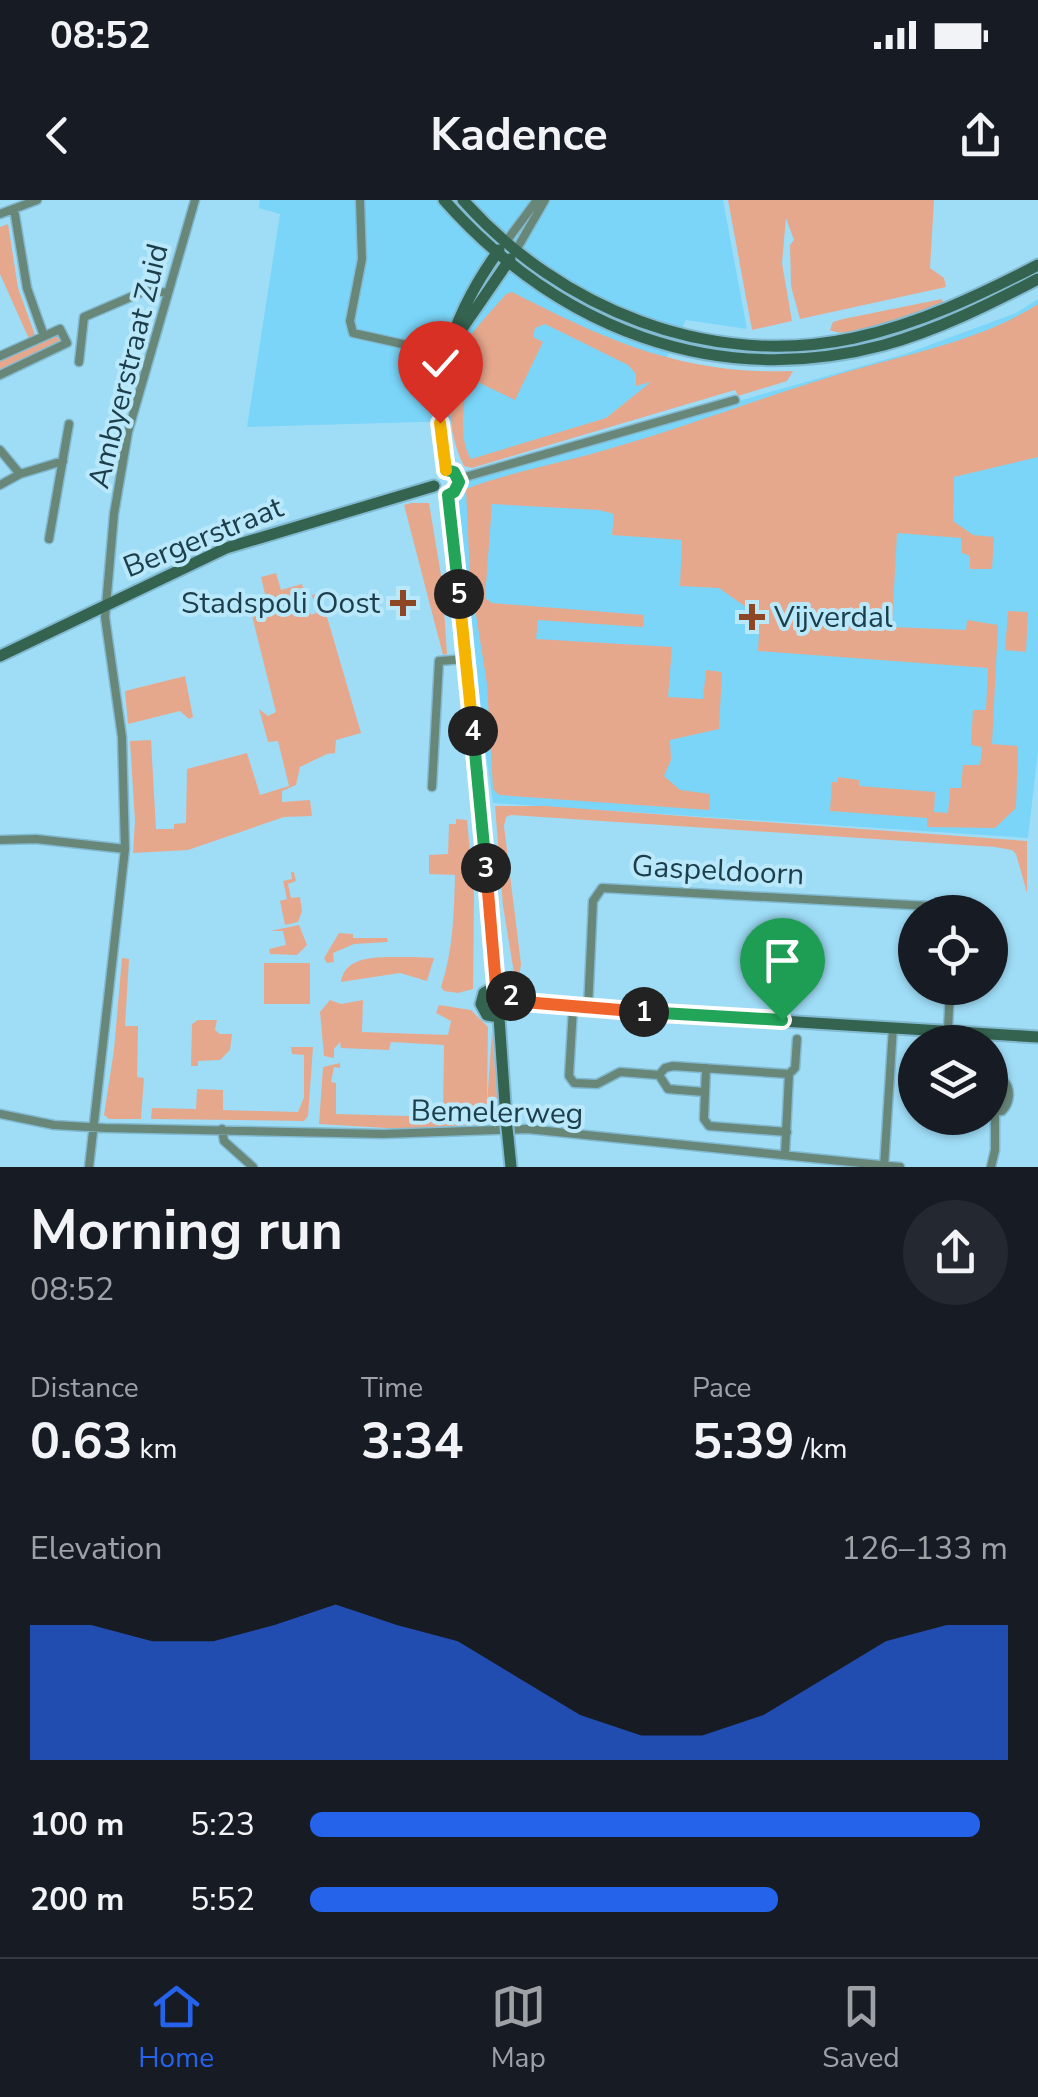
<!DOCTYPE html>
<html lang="en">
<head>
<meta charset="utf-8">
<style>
	body { margin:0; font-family:"Nunito Sans",sans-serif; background:#242831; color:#f1f3f6; height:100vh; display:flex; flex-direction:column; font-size:38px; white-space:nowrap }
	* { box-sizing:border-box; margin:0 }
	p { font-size:32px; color:#9ea1a6 }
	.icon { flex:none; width:55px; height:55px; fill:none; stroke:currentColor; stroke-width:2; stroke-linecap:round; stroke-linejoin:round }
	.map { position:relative; height:967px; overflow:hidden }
	.drawer { display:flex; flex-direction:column; background:#171b24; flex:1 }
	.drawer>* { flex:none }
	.controls { position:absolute; left:898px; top:695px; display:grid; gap:20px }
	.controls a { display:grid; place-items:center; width:110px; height:110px; border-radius:50%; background:#171b24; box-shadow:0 2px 8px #0004; font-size:50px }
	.pin { position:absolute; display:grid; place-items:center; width:85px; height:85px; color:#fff; margin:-102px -42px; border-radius:50% 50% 50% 0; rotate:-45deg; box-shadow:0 0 10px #0007 }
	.pin .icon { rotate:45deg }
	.km { position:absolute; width:50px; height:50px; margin:-25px; border-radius:50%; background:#222; color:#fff; font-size:28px; line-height:50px; text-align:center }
	.round { display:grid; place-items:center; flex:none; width:105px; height:105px; border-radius:52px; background:#242831 }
	.head { display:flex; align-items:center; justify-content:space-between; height:170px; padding:0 30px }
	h1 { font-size:55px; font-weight:700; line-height:75px }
	.figures { display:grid; grid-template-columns:repeat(3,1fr); gap:15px; height:170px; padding:10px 30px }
	.figures div { display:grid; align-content:center }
	.figures b { font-size:50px; font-weight:700 }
	.figures small { font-size:28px; font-weight:400 }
	.figures p { font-size:28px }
	.chart { height:280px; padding:20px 30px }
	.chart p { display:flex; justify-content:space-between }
	.chart svg { width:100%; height:180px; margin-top:10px; fill:#2563eb; opacity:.7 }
	ul { padding:0 30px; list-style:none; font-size:32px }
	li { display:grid; grid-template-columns:160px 120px 1fr; align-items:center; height:75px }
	li i { height:25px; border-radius:12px; background:#2563eb }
	.status { display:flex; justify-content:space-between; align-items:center; height:70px; padding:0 50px; background:#171b24; direction:ltr }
	.status svg { height:28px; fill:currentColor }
	header { display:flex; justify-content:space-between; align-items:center; height:130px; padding:0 30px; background:#171b24; font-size:45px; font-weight:700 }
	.tabs { display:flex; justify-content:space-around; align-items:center; height:140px; border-top:2px solid #363941; background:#171b24; font-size:28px; color:#9ea1a6 }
	.tabs a { display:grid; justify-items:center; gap:5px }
	.tabs .on { color:#2563eb }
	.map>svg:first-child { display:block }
	.built { fill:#7ad5f8 }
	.green { fill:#e6a88d; fill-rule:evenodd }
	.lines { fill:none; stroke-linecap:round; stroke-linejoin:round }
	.street-casing { stroke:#82bad1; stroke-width:11 }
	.secondary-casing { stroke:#82bad1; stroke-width:15 }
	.street { stroke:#698779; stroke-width:8 }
	.secondary { stroke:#34634f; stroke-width:11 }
	.secondary-bridge-casing { stroke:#82bad1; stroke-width:15; stroke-linecap:butt }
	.secondary-bridge { stroke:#34634f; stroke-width:11 }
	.split-1-casing { stroke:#fff; stroke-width:20 }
	.split-2-casing { stroke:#fff; stroke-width:20 }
	.split-3-casing { stroke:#fff; stroke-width:20 }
	.split-4-casing { stroke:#fff; stroke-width:20 }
	.split-5-casing { stroke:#fff; stroke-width:20 }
	.split-6-casing { stroke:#fff; stroke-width:20 }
	.split-7-casing { stroke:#fff; stroke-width:20 }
	.split-1 { stroke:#22a559; stroke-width:12 }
	.split-2 { stroke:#f0652b; stroke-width:12 }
	.split-3 { stroke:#f0652b; stroke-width:12 }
	.split-4 { stroke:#22a559; stroke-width:12 }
	.split-5 { stroke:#f5b400; stroke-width:12 }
	.split-6 { stroke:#22a559; stroke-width:12 }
	.split-7 { stroke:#f5b400; stroke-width:12 }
	.poi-dot { fill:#8e4724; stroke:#bae8fb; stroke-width:4 }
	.labels { text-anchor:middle; stroke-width:8; stroke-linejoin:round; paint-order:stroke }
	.street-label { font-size:30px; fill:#1c3e4b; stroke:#bae8fb }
	.poi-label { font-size:30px; fill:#1c3e4b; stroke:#bae8fb; text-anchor:end }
</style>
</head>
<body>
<div class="status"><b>08:52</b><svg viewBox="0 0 49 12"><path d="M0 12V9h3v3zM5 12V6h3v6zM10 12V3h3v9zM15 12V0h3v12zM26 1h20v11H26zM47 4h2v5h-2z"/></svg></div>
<header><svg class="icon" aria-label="back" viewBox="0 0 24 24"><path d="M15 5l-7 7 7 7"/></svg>Kadence<svg class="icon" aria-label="share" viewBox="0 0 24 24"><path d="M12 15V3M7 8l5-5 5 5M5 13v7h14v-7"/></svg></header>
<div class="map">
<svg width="1038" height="967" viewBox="0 0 1038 967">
	<rect width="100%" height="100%" fill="#9fddf7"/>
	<!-- built -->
	<path class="built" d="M260 0H723L747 129 686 120 655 180 606 218 478 260H463L455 221 247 227 280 14 259 8Z
		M1038 99V551L1028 638 493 603 447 283 905 154 1016 113Z"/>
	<!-- green -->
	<path class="green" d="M728 0H934L930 68 944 78 946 87 800 119 791 86 790 45 794 40 786 18 782 63 792 121 752 130Z
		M8 24 18 88 35 135 29 139 0 74V27Z
		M512 92C608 141 682 175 793 171L787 181 738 196 735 190 472 268 464 266C447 233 445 188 462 151 471 130 491 112 506 94ZM545 124 628 165 636 174V186L651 182 606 218 471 259C457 237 465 202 467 177L515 200 543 142 533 137 535 128Z
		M942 99 943 103C919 114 853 141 830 130L833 122 843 119Z
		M1038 104V257L954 277 953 321 973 335 994 337 992 369H970V356L962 353 961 338 897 333 892 427 966 430 967 420 998 425 992 544 1018 546 1016 608 995 628 927 627V618L830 611 832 582H837L838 577 859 580V586L935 592 934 612 948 613 950 588H961L963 565H980L982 547 971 545 973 510H986L988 468 758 451 760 417 719 388 680 386 682 340 612 335 614 314 599 310 492 304 485 398 492 403 644 415 643 427 538 420 536 439 672 447 668 497 703 499 706 470 722 472 719 529 670 540 671 560 664 576 680 590 710 594 709 610 499 595 493 589 487 484 470 377 466 289C513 271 563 263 612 248 686 227 757 199 830 177 896 156 979 143 1038 104Z
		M55 134 61 142 0 172V159Z
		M411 303H429L442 381 447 454 443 455 404 305Z
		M276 373 281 390 302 384 311 415 316 413 312 395 320 393 361 533 336 540 335 553 327 554 300 567 296 585 282 591V602L310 600 312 616 284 617 188 650 133 653 135 621 130 541 151 540 156 629H174V624L186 623 187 569 247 553 260 595 289 586 278 541 268 542 259 509 268 516 276 512 251 412 268 407 261 377Z
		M1008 411 1028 412 1026 452 1005 450Z
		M185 476 193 517 189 519 180 511 128 524 125 491Z
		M495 606H545L1027 641V693L1016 654 1012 650 995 647 511 615 506 617 504 626 521 764 517 791 503 706Z
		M456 619 467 620 474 696 473 789 458 793 444 791 441 787C453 751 454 714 455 675L429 674V655L448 654 449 624H456Z
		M291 672H294L296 681 288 684 291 698 300 697 302 711 298 722 285 725 280 701 287 699 283 681 292 679Z
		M299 725 307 745 297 755 270 754 269 749 286 745 283 731H270Z
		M339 733 353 734V738H387L388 742 354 744 333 753 334 762 327 763 324 758Z
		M414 757 434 758 427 781 400 773 341 782C345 751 390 758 414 757Z
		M122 758 129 759 125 826H138L137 877 144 878 141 919H109L104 915 114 850Z
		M264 763H310V804H264Z
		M330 800 341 804 363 800 362 832 448 835 451 821 436 813 439 805 471 810 488 827 487 904 492 831 499 923 402 929 319 924 323 867 340 863V868L334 867 331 882 336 883V914L443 917 444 845 391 842 389 850 341 848 340 842 334 849V858L324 856 320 812Z
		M198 820H217L215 830 220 834H232L230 850 220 860 198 861V866H191L192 824Z
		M291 847H313L308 916 304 921 151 919 152 908 196 909 197 889 223 890V910L298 912 304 897V855L292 854Z"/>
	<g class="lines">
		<defs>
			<path id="street" d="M360 0 362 59 350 121 353 133 448 154
				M14 9 27 88 44 136
				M0 14 37 0
				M505 43 537 0
				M515 52 545 0
				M0 156 60 129 67 143 0 175
				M79 162 84 117 147 90 168 93
				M0 250 20 274
				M458 279 735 200
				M0 285 20 274 63 261
				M49 339 69 224
				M432 587 439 461 466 459
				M0 640 36 639 125 649
				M573 808 569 876 574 883 597 884 620 872 659 875 665 868 673 866 789 874 785 954
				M588 809 593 701 602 688 947 707 953 712
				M948 830 950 788
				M706 868 704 919 709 926 787 932
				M789 874 795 868 797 839
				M659 875 668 889 704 892
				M990 880H1003C1012 889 1010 903 1002 911H990
				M0 914 54 925 105 928 383 934 527 929 900 967
				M222 929 224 941 253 967
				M89 967 125 649 122 537 105 417 114 314 128 232 195 0
				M884 967 893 827
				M991 967 995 950V912"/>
			<path id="secondary" d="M444 0C558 128 714 190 884 145 938 130 988 105 1038 79
				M463 0C560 109 709 169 854 138 919 124 980 95 1038 65
				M455 139 510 59
				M445 270C433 180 446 124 499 50
				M445 270 453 272 459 282 455 291 447 295
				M447 295 476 553 496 786
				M0 456 226 348 434 286
				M496 786 484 793 481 804 487 815 499 817
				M512 801 573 808 1038 837
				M499 817 506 919
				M508 937 511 967"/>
		</defs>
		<!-- street casing -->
		<use href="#street" class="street-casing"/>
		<!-- secondary casing -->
		<use href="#secondary" class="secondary-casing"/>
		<!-- street -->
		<use href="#street" class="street"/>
		<!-- secondary -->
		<use href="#secondary" class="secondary"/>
		<defs>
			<path id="secondary-bridge" d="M506 919 508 937"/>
		</defs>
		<!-- secondary-bridge casing -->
		<use href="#secondary-bridge" class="secondary-bridge-casing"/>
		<!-- secondary-bridge -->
		<use href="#secondary-bridge" class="secondary-bridge"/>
	</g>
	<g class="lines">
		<defs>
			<path id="split-1" d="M644 812 782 820"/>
			<path id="split-2" d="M511 796 512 801 644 812"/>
			<path id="split-3" d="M486 668 496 786 505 789 511 796"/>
			<path id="split-4" d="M473 531 486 668"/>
			<path id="split-5" d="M459 394 473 531"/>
			<path id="split-6" d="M446 270 454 272 459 282 454 292 448 295 459 394"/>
			<path id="split-7" d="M440 223 446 270"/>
		</defs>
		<!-- split-1 casing -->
		<use href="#split-1" class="split-1-casing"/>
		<!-- split-2 casing -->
		<use href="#split-2" class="split-2-casing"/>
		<!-- split-3 casing -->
		<use href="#split-3" class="split-3-casing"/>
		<!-- split-4 casing -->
		<use href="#split-4" class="split-4-casing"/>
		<!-- split-5 casing -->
		<use href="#split-5" class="split-5-casing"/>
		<!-- split-6 casing -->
		<use href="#split-6" class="split-6-casing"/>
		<!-- split-7 casing -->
		<use href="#split-7" class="split-7-casing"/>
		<!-- split-1 -->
		<use href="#split-1" class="split-1"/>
		<!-- split-2 -->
		<use href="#split-2" class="split-2"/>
		<!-- split-3 -->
		<use href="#split-3" class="split-3"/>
		<!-- split-4 -->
		<use href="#split-4" class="split-4"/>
		<!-- split-5 -->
		<use href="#split-5" class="split-5"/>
		<!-- split-6 -->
		<use href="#split-6" class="split-6"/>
		<!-- split-7 -->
		<use href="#split-7" class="split-7"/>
	</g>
	<!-- markers -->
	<g class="poi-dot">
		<path d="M398 388h10v10h10v10h-10v10h-10v-10h-10v-10h10z"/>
		<path d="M747 402h10v10h10v10h-10v10h-10v-10h-10v-10h10z"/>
	</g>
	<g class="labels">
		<!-- street labels -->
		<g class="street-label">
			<text transform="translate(128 166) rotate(-76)" y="10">Ambyerstraat Zuid</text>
			<text transform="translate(203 337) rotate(-22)" y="10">Bergerstraat</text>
			<text transform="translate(718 670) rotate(3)" y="10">Gaspeldoorn</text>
			<text transform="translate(497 912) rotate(1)" y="10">Bemelerweg</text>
		</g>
		<!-- poi labels -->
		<g class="poi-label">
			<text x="380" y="413">Stadspoli Oost</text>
			<text x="774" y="427" text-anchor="start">Vijverdal</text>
		</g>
	</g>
</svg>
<div class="controls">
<a><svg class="icon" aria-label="locate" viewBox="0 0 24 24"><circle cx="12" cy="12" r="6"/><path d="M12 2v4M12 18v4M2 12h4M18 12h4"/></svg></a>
<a><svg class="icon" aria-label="layers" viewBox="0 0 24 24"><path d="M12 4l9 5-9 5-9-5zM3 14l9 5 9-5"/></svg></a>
</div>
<div class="pin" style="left:782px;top:820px;background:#1e9e55"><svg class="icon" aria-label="arrive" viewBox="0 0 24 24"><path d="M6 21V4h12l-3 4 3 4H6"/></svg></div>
<div class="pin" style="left:440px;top:223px;background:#d93025"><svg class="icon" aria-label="check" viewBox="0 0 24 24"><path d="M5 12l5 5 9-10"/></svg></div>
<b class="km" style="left:644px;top:812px">1</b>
<b class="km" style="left:511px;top:796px">2</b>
<b class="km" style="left:486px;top:668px">3</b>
<b class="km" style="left:473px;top:531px">4</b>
<b class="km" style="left:459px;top:394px">5</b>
</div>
<section class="drawer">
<div class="head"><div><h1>Morning run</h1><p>08:52</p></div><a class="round"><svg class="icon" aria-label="share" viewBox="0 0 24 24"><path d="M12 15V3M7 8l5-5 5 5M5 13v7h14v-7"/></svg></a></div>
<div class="figures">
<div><p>Distance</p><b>0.63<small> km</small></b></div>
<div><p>Time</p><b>3:34</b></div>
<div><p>Pace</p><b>5:39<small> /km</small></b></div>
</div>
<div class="chart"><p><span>Elevation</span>126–133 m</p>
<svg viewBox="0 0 160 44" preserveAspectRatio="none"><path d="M0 44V11L10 11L20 15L30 15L40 11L50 6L60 11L70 15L80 24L90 33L100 38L110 38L120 33L130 24L140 15L150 11L160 11V44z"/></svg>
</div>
<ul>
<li><b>100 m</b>5:23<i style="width:96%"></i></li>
<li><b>200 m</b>5:52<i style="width:67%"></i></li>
</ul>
</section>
<nav class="tabs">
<a class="on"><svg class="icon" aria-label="home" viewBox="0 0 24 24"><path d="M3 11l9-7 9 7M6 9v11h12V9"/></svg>Home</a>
<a><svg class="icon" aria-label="map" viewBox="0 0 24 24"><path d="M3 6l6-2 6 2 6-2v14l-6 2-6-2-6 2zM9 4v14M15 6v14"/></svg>Map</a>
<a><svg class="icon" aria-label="saved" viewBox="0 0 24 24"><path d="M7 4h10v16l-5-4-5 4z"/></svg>Saved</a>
</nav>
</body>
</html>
